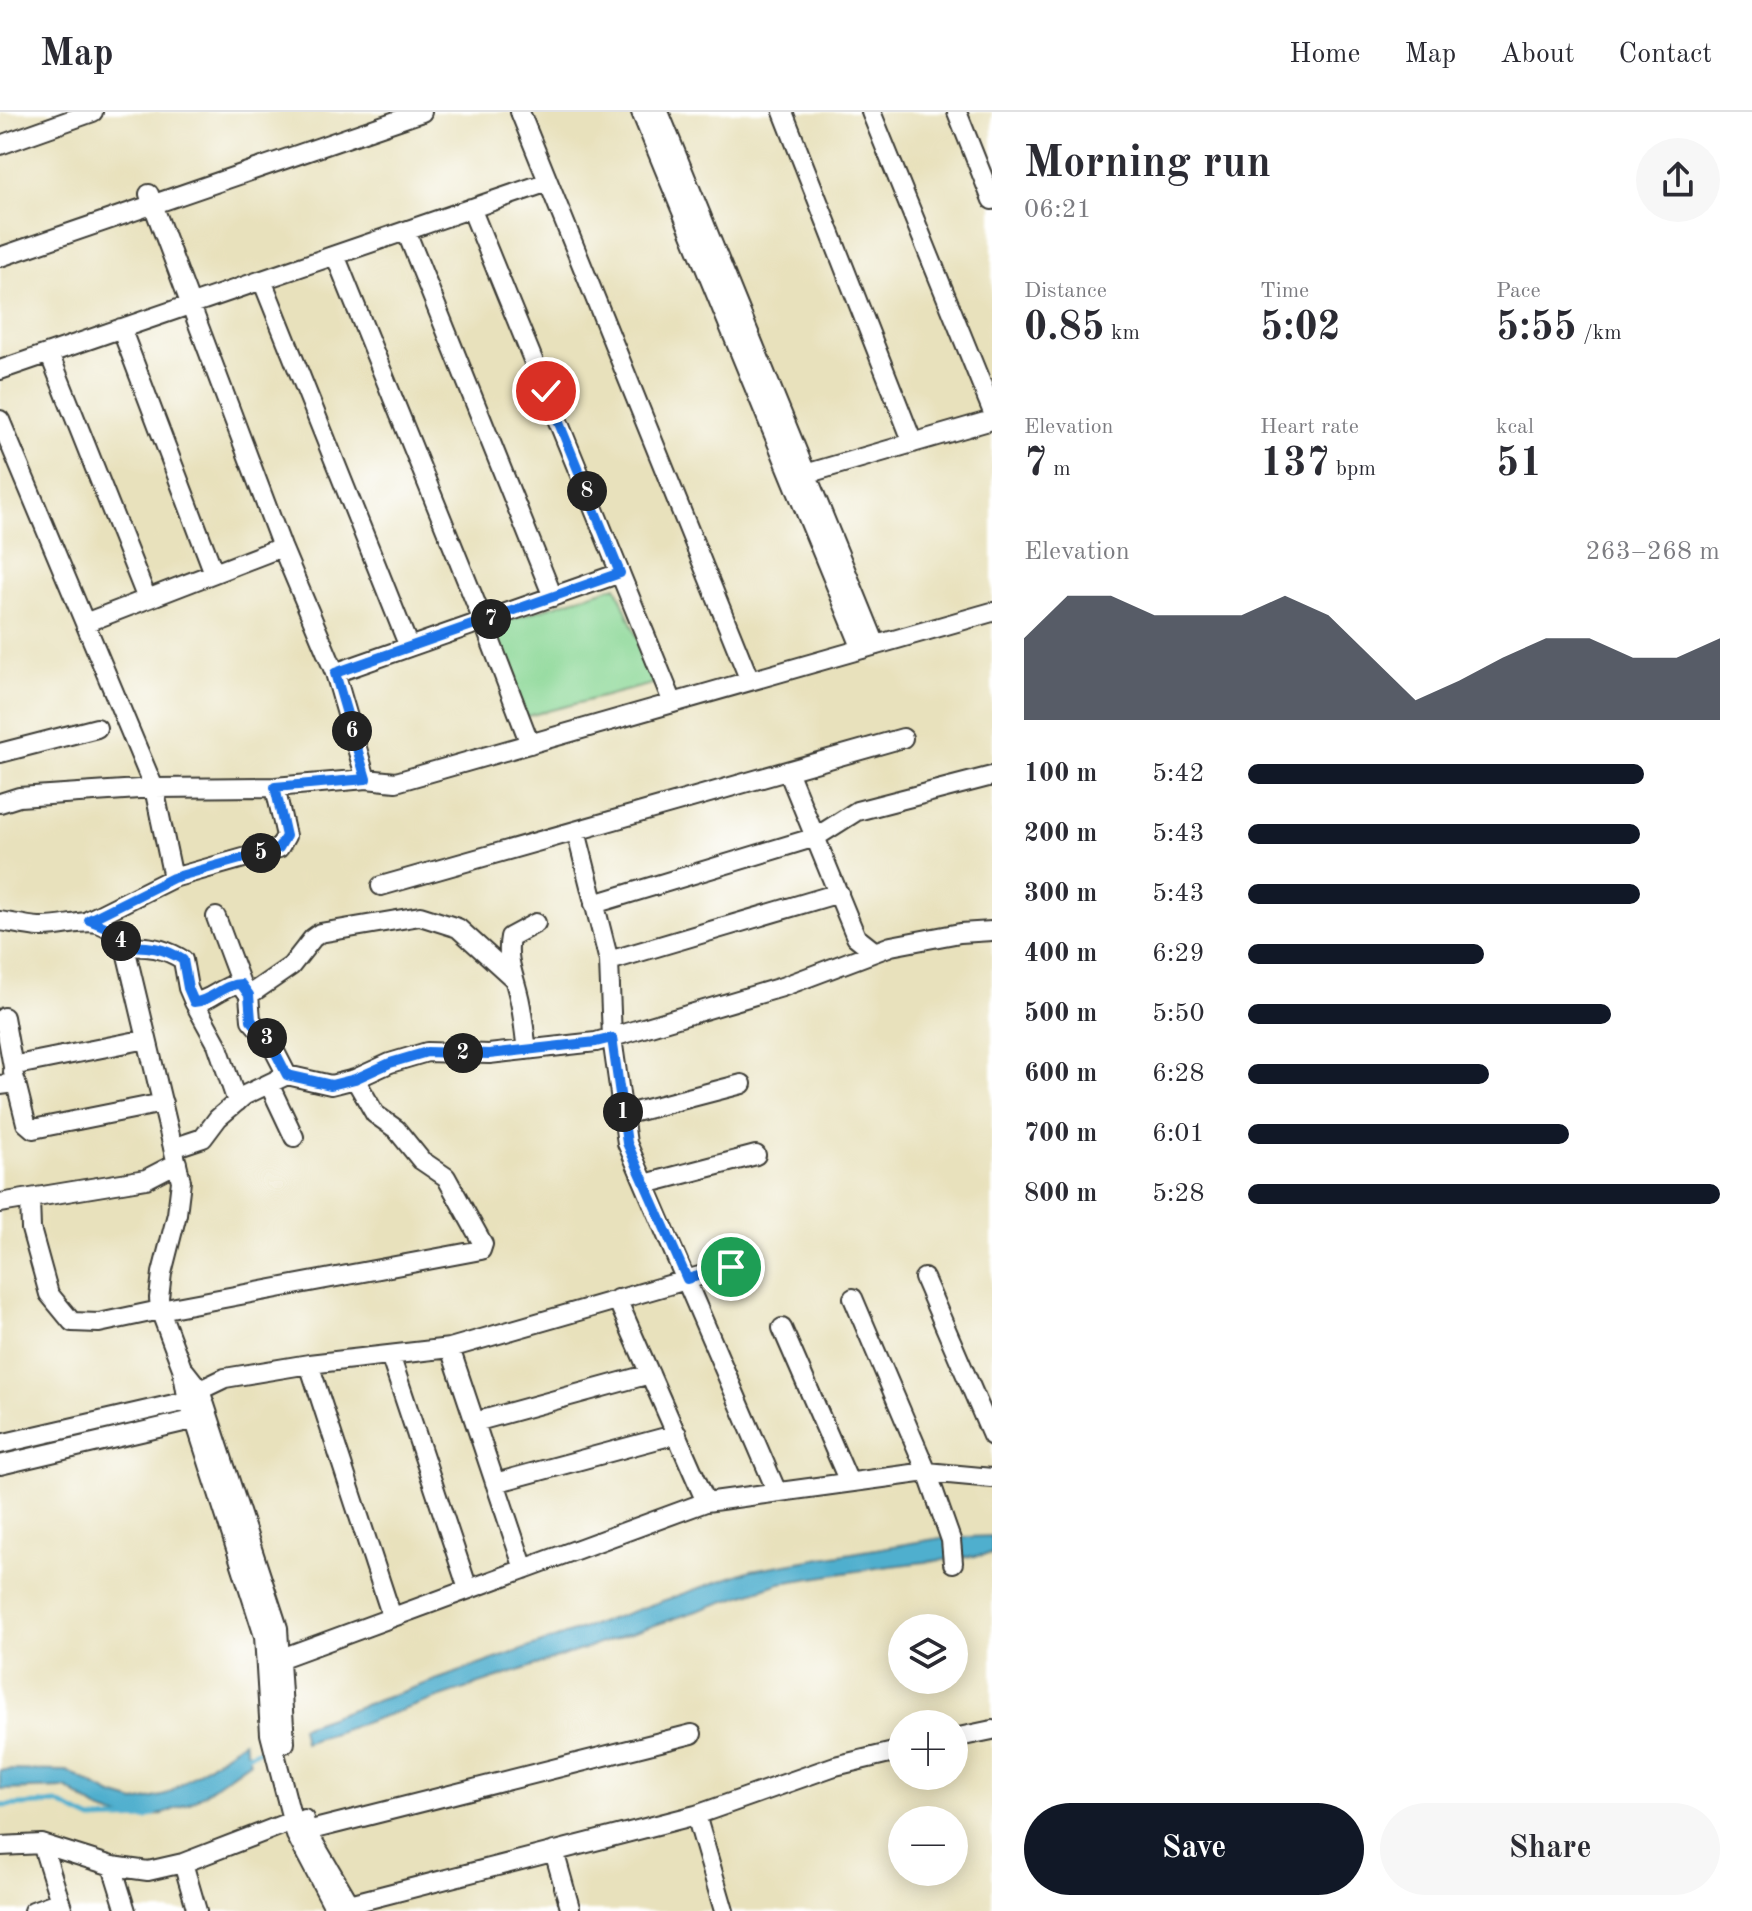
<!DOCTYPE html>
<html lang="en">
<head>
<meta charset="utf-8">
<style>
	body { margin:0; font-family:"Old Standard TT",serif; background:#f7f7f7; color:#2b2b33; height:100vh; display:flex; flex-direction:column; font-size:30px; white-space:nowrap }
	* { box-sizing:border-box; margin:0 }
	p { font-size:26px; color:#7c7c81 }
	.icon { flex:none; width:44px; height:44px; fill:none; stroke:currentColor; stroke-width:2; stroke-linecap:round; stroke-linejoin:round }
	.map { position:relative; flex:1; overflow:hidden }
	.sheet { display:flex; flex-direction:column; background:#fff; width:760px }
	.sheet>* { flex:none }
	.fabs { position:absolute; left:888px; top:1502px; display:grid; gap:16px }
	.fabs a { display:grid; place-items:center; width:80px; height:80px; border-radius:50%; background:#fff; box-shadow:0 4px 20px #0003; font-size:40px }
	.pin { position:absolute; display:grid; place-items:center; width:68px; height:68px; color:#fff; margin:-34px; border:4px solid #fff; border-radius:50%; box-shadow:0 2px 8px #0007 }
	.km { position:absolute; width:40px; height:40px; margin:-20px; border-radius:50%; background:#222; color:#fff; font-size:22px; line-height:40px; text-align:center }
	.round { display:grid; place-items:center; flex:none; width:84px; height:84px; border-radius:42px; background:#f7f7f7 }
	.head { display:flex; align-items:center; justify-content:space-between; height:136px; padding:0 32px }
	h1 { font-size:44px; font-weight:800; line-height:60px }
	.stats { display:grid; grid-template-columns:repeat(3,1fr); gap:12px; height:136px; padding:8px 32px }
	.stats div { display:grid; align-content:center }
	.stats b { font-size:40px; font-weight:800 }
	.stats small { font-size:22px; font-weight:400 }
	.stats p { font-size:22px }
	.chart { height:224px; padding:16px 32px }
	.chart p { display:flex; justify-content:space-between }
	.chart svg { width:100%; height:144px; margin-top:8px; fill:#111827; opacity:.7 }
	.cta { display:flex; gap:16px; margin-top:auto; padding:16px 32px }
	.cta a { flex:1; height:92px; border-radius:48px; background:#111827; color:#fff; font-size:32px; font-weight:800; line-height:92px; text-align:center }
	.cta a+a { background:#f7f7f7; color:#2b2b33 }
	ul { padding:0 32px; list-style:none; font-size:26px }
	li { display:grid; grid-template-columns:128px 96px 1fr; align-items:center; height:60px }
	li i { height:20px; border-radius:10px; background:#111827 }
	header { display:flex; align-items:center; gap:48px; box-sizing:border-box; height:112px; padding:0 40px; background:#fff; border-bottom:2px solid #e1e1e2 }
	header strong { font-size:38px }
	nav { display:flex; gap:44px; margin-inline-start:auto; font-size:28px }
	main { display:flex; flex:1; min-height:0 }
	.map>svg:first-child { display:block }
	.green { fill:#8ad795; stroke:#537a58; stroke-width:2 }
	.water { fill:#4fafce; stroke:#366675; stroke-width:2 }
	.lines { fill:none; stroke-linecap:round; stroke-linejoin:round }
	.stream { stroke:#4fafce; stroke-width:5 }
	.minor-casing { stroke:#3b3a34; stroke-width:22 }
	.minor { stroke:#fff; stroke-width:18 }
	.route-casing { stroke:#fff; stroke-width:16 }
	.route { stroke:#1a73e8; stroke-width:10 }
</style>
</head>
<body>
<header>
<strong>Map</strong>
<nav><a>Home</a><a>Map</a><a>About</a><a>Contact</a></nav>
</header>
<main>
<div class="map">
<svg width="992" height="1799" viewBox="0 0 992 1799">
	<rect width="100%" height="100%" fill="#fff"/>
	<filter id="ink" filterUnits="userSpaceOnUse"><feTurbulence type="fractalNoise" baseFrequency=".0125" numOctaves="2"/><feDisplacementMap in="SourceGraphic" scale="16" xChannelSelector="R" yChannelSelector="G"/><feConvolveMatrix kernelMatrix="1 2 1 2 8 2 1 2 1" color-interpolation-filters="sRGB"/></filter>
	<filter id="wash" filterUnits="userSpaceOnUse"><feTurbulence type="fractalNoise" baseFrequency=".006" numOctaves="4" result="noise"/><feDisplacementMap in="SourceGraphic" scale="32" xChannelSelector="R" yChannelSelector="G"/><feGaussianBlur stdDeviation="1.8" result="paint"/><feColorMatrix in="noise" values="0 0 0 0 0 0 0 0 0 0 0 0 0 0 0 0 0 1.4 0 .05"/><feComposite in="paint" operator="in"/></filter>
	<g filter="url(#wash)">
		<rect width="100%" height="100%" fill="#e8e1bc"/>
		<!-- green -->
		<path class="green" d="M616 474 656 571 524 605 490 514Z"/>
		<!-- water -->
		<path class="water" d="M992 1424V1442L883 1455 780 1471 304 1631 301 1615 751 1458 941 1426Z
			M243 1629 250 1649 192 1690 163 1702 130 1708 99 1698 66 1676 0 1678V1658L67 1659 112 1683 136 1690 166 1683Z"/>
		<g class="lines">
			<!-- stream -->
			<path class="stream" d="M241 1645 269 1635
				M0 1694 57 1691 92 1708 147 1706 156 1701"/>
		</g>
	</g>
	<g filter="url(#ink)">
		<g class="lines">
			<defs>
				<path id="minor" d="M520 0 750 569
					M641 0 862 537
					M659 0 876 533
					M783 0 913 331
					M871 0 992 298
					M957 0 992 88
					M0 33 93 0
					M149 82 282 435 335 561 366 667
					M471 96 673 591
					M406 119 553 485
					M335 143 483 509 530 632
					M0 145 422 0
					M262 168 409 535
					M121 216 214 461
					M49 241 147 487
					M0 258 548 70
					M0 308 154 676 173 766
					M795 365 992 308
					M85 511 282 435
					M335 561 620 461
					M0 641 97 616
					M788 659 856 825 875 840
					M0 691 19 685 154 676 275 675 366 667 396 670 992 500
					M576 719 609 849 612 926 627 1031 777 1380
					M381 774 903 626
					M594 792 816 725 857 699 992 664
					M216 805 241 872
					M89 808 173 766 279 736 286 724 275 675
					M0 809C13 811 26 814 39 815 77 817 99 793 125 835L181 1069 177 1102 162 1161 159 1186 160 1198 182 1256 187 1284 264 1524 270 1622 296 1723 336 1799
					M125 835C147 833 165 836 183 848L188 876 194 890C212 889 223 872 241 872L249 883 251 908 270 930 287 963
					M609 849 839 781
					M249 883 291 854 313 826 320 821 420 804 458 816 513 866
					M194 890 217 932 237 990
					M4 905 13 955
					M527 938C524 919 523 899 518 881 513 861 506 846 510 825L536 811
					M16 971 26 1011 33 1017 163 991
					M269 972 294 1025
					M0 973 16 971 13 960 17 953 147 927
					M623 1003 742 972
					M173 1036 203 1026 218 1006 245 983 287 963 331 973 355 967 390 951 427 940 489 942 596 930 782 875 891 834 960 821 992 819
					M645 1072 756 1043
					M30 1087 31 1117 49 1182 72 1210 99 1211 160 1198 481 1138 483 1132 446 1065 421 1048 396 1017 375 1002 355 967
					M0 1091 146 1067 177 1051
					M924 1166 992 1324
					M853 1186 927 1360 951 1428 953 1451
					M617 1187 706 1390
					M782 1216 849 1370
					M450 1236 524 1457
					M390 1243 468 1477
					M309 1252 392 1505
					M185 1259 200 1278 278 1516 285 1631
					M200 1278 225 1266 309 1252 450 1236 731 1155
					M475 1310 650 1262
					M0 1332 200 1286
					M0 1353 205 1305
					M495 1371 677 1322
					M279 1547 706 1390 927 1360 992 1366
					M954 1626 992 1618
					M696 1703 724 1799
					M304 1707 307 1719 354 1799
					M307 1719 692 1622
					M42 1732 63 1799
					M0 1734 42 1732 112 1754 148 1759 183 1751 292 1709
					M554 1739 570 1796
					M183 1751 197 1799
					M112 1754 126 1799
					M334 1796 696 1703 835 1654 902 1638
					M33 1799 60 1789"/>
			</defs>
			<!-- minor casing -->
			<use href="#minor" class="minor-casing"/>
			<!-- minor -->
			<use href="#minor" class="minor"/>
		</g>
	</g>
	<g class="lines" filter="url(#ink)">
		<defs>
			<path id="route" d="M546 279 620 461 335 561 366 667 275 675 286 724 279 736 173 766 89 808 115 819 125 835C147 833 165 836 183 848L188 876 194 890C212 889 223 872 241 872L249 883 251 908 270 930 287 963 331 973 355 967 390 951 427 940 489 942 596 930 612 926 627 1031 687 1167 731 1155"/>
		</defs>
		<!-- route casing -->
		<use href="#route" class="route-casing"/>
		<!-- route -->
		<use href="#route" class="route"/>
	</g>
</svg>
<div class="fabs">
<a><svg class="icon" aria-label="layers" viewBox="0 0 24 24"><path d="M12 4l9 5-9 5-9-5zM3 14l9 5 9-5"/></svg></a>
<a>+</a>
<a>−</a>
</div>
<div class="pin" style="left:731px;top:1155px;background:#1e9e55"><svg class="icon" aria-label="arrive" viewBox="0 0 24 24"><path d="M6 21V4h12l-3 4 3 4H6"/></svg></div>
<div class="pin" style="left:546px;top:279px;background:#d93025"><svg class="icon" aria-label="check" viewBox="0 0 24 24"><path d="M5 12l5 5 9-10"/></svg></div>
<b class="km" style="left:623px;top:1000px">1</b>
<b class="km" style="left:463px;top:941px">2</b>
<b class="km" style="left:267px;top:926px">3</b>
<b class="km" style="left:121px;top:829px">4</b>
<b class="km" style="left:261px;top:741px">5</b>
<b class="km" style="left:352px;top:619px">6</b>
<b class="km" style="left:491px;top:507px">7</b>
<b class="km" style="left:587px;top:379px">8</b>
</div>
<section class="sheet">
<div class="head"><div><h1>Morning run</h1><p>06:21</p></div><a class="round"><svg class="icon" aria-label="share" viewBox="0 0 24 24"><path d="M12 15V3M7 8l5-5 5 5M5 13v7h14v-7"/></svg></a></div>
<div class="stats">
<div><p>Distance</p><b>0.85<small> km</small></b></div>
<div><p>Time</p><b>5:02</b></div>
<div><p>Pace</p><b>5:55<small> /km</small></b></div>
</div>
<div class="stats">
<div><p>Elevation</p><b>7<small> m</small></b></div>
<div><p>Heart rate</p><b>137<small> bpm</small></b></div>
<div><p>kcal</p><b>51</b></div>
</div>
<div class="chart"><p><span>Elevation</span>263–268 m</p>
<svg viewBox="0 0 160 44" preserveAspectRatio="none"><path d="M0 44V19L10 6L20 6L30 12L40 12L50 12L60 6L70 12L80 25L90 38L100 32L110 25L120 19L130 19L140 25L150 25L160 19V44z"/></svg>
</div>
<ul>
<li><b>100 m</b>5:42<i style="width:84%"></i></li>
<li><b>200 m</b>5:43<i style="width:83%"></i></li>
<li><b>300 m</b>5:43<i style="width:83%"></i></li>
<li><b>400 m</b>6:29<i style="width:50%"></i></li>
<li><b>500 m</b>5:50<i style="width:77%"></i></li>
<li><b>600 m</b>6:28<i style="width:51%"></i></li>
<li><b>700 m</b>6:01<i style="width:68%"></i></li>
<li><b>800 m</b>5:28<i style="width:100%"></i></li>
</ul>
<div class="cta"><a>Save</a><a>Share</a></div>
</section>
</main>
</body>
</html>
